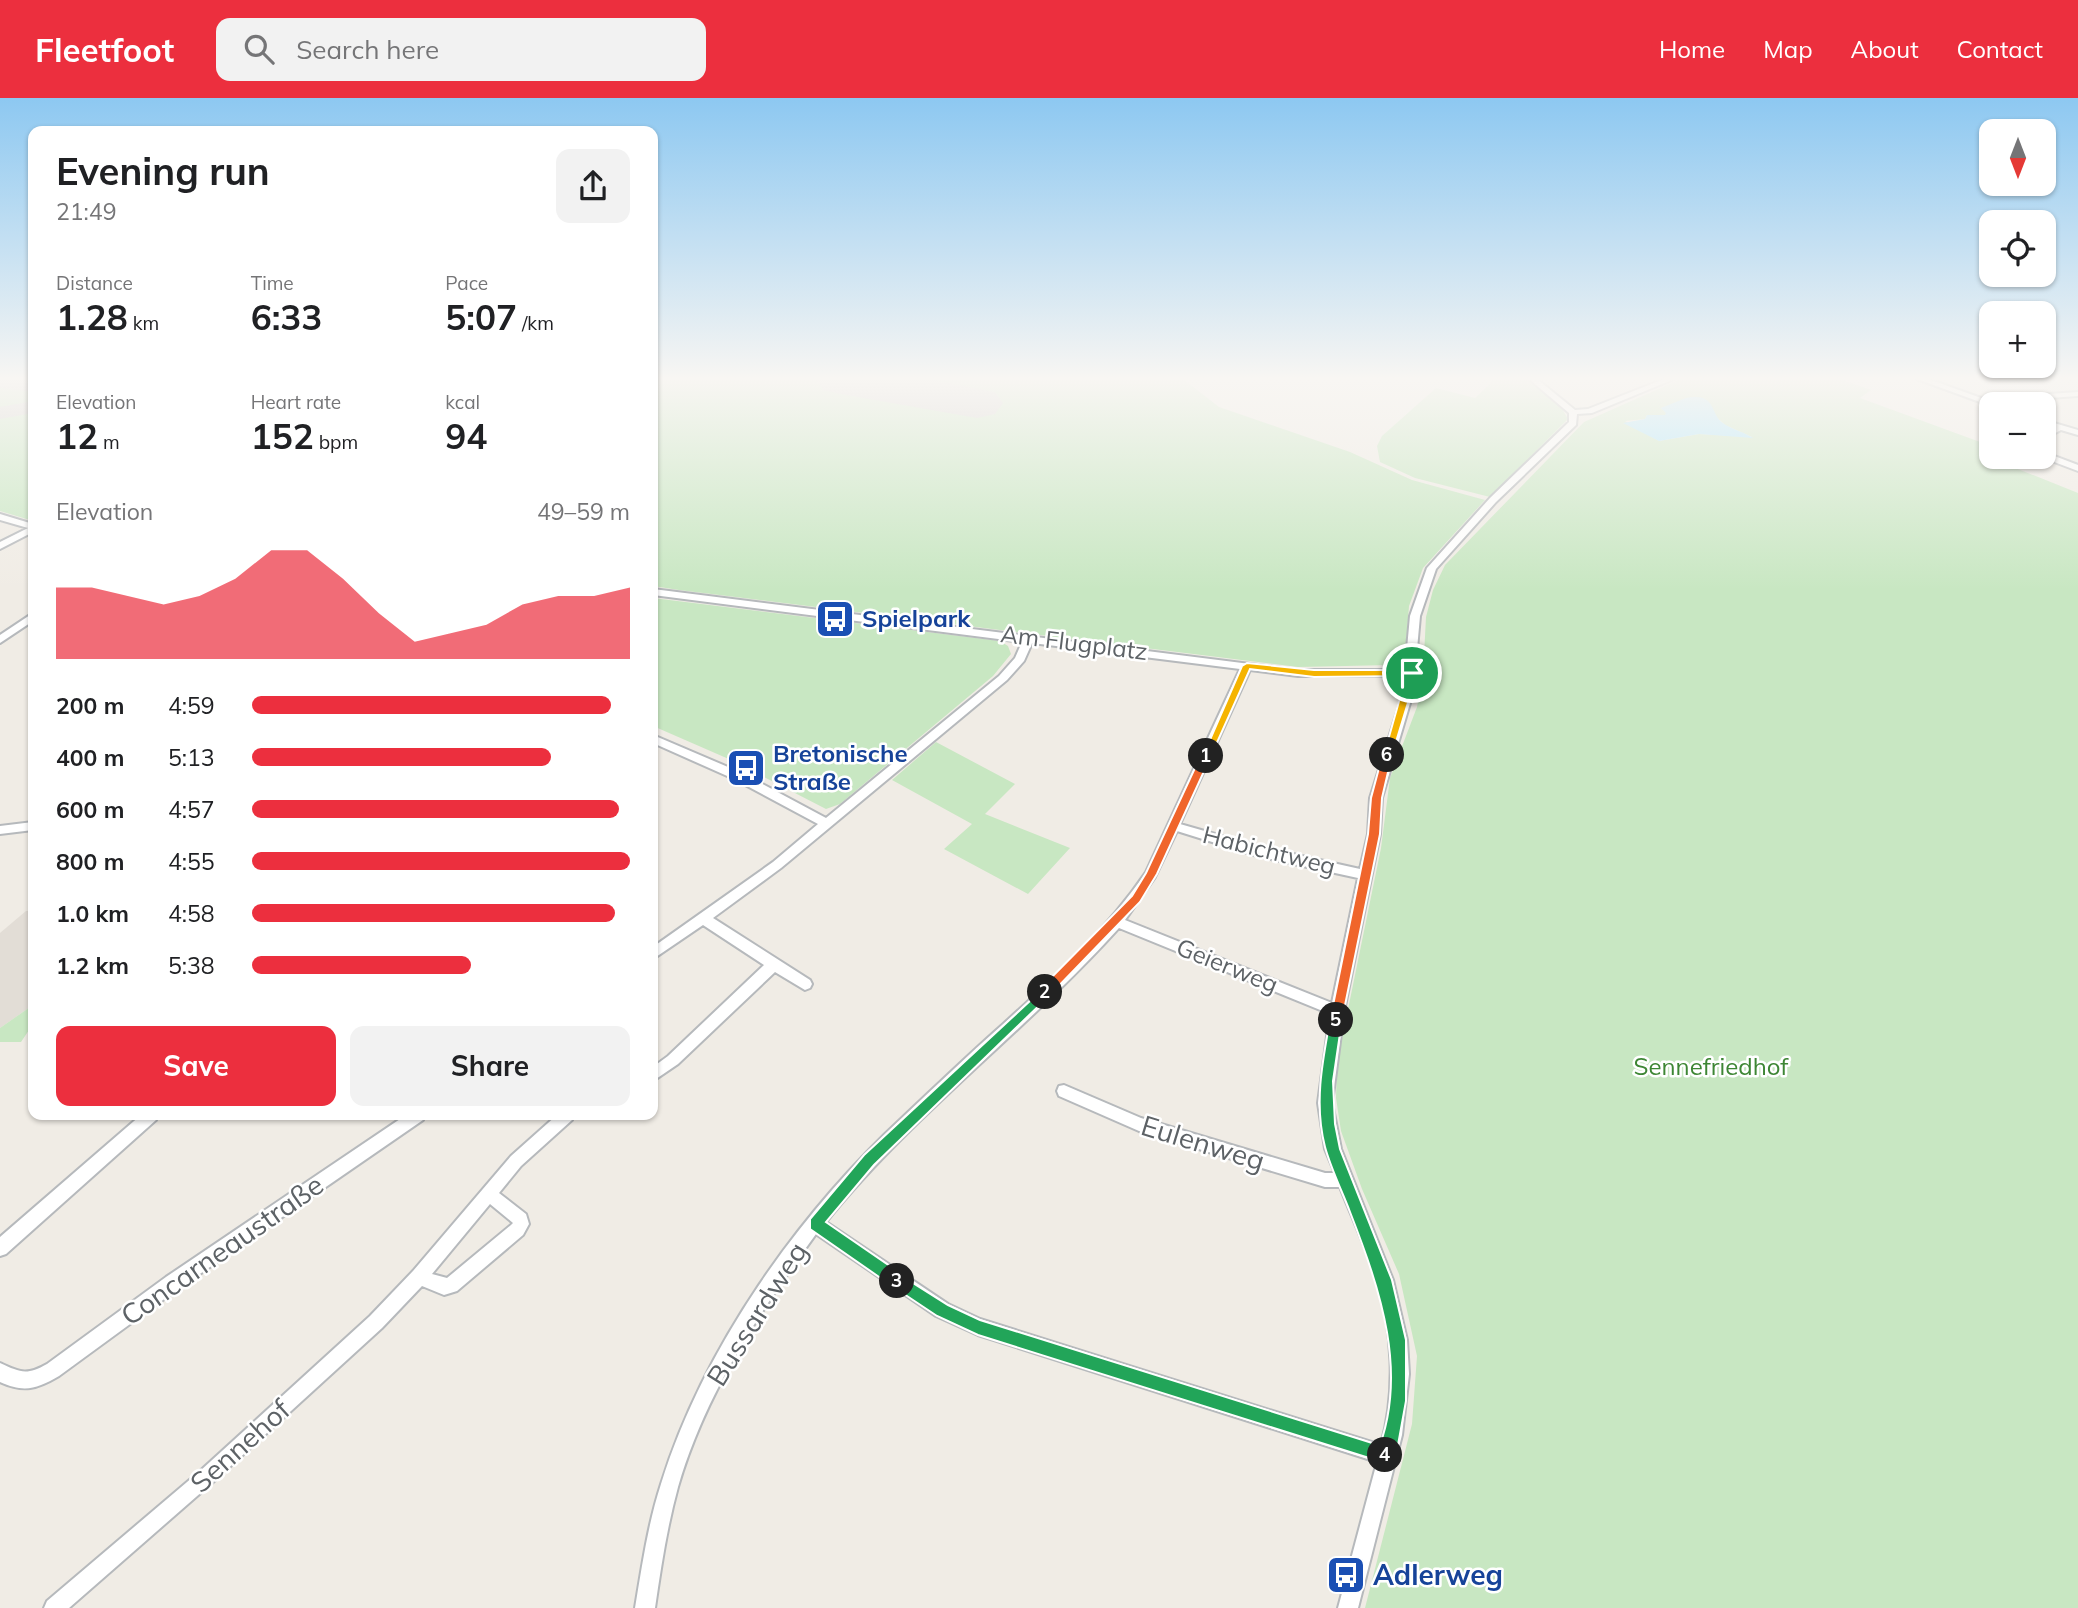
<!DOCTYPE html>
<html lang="en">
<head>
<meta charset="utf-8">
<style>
	body { margin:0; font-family:Mulish,sans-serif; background:#f2f2f2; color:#202124; height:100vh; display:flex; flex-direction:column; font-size:26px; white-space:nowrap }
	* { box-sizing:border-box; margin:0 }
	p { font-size:23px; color:#757577 }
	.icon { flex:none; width:38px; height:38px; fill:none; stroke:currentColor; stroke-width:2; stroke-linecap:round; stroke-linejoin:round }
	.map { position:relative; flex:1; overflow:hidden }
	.panel { position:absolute; left:28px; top:28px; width:630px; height:994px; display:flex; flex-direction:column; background:#fff; border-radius:14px; box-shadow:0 2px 5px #0004 }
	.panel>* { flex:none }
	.needle { width:46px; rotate:180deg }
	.tools { position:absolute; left:1979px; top:21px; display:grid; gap:14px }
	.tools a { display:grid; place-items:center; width:77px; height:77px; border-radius:14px; background:#fff; box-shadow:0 2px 5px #0004; font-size:35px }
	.pin { position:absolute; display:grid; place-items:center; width:60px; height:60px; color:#fff; margin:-30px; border:4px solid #fff; border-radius:50%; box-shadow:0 2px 7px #0007 }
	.km { position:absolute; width:35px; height:35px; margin:-18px; border-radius:50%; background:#222; color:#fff; font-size:19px; line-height:35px; text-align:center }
	.round { display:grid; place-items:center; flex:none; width:74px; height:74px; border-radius:14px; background:#f2f2f2 }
	.overview { display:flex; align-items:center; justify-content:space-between; height:119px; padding:0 28px }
	h1 { font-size:38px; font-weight:700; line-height:52px }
	.figures { display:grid; grid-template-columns:repeat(3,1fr); gap:10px; height:119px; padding:7px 28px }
	.figures div { display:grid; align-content:center }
	.figures b { font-size:35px; font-weight:700 }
	.figures small { font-size:19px; font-weight:400 }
	.figures p { font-size:19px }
	.chart { height:196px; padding:14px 28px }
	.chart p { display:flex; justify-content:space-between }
	.chart svg { width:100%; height:126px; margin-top:7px; fill:#ec2f3e; opacity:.7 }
	.button { display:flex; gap:14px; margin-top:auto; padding:14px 28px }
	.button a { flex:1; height:80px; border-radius:14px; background:#ec2f3e; color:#fff; font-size:28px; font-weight:700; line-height:80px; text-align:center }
	.button a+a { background:#f2f2f2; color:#202124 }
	ul { padding:0 28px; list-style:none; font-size:23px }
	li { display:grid; grid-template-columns:112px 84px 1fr; align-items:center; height:52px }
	li i { height:18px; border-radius:9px; background:#ec2f3e }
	header { display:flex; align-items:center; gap:42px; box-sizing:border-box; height:98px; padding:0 35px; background:#ec2f3e; color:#fff }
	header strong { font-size:33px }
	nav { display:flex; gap:38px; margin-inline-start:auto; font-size:24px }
	.search { width:490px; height:63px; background:#f2f2f2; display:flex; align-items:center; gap:18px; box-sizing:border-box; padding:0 24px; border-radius:14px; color:#757577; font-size:26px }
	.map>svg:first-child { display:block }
	.education { fill:#e2ddd6 }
	.green { fill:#c8e7c2; fill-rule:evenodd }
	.water { fill:#a6e6ff }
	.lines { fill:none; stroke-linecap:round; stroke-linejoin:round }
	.taxiway { fill:#d2d0ce; fill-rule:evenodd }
	.runway { fill:#d2d0ce; fill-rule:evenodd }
	.minor-casing { stroke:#b6b9bc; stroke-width:4 }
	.minor { fill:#fff; fill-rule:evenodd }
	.split-1 { fill:#f5b400; stroke:#fff; stroke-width:2 }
	.split-2 { fill:#f0652b; stroke:#fff; stroke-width:2 }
	.split-3 { fill:#22a559; stroke:#fff; stroke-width:2 }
	.split-4 { fill:#22a559; stroke:#fff; stroke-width:2 }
	.split-5 { fill:#22a559; stroke:#fff; stroke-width:2 }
	.split-6 { fill:#f0652b; stroke:#fff; stroke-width:2 }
	.split-7 { fill:#f5b400; stroke:#fff; stroke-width:2 }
	.labels { text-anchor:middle; stroke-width:5; stroke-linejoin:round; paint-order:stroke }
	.transit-label { font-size:24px; font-weight:bold; fill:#164399; stroke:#fff; text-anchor:start }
	.street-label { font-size:24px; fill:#5d6266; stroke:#fff }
	.park-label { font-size:24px; fill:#3d8634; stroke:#fff }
	.near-street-label { font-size:28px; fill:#5d6266; stroke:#fff }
	.near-transit-label { font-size:28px; font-weight:bold; fill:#164399; stroke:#fff; text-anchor:start }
</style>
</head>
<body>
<header>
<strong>Fleetfoot</strong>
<div class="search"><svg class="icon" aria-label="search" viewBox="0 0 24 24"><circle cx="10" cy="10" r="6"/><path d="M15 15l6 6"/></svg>Search here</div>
<nav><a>Home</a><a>Map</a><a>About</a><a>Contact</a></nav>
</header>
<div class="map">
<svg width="2078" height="1510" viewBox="0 0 2078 1510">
	<rect width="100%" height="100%" fill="#f0ece5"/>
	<!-- education -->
	<path class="education" d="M26 813H33V907L0 930V835Z"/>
	<!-- green -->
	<path class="green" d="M0 281H33V423L0 413Z
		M653 281H1183L1219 309 1350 354 1412 382 1485 402 1423 470 1409 508 1405 561 1392 567 1298 569 679 492 653 488Z
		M1489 281H1526L1561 309 1568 321 1490 399 1415 380 1380 364 1377 348 1382 338 1436 290 1475 300 1491 285Z
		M1681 281H1840L1871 292 1860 300 1991 348 1992 359H2004L1998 363 2078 395V1510H1365L1412 1326 1417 1258 1399 1176 1362 1091 1341 1033 1336 1000 1337 965 1381 750 1390 680 1417 609 1423 577 1426 519 1433 492 1445 467 1584 324ZM1695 299 1725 327 1752 339 1699 336 1659 343 1625 323 1645 321 1647 317H1665L1667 315 1661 310Z
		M653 500 1000 543 1008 548 1011 556 993 578 840 706 826 711 731 662 653 628Z
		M936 644 1015 686 985 716 1070 750 1028 796 944 751 972 726 892 682Z
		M33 907V926L21 944H0V930Z"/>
	<!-- water -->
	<path class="water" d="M1686 300C1719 294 1708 318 1726 327 1734 332 1744 334 1753 340L1699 336 1659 343 1623 325 1645 321 1647 317H1665L1666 315 1661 310Z"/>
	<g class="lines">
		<!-- taxiway -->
		<path class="taxiway" d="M0 281 33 282V294L0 290Z
			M33 303V315L0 321V309Z"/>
		<!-- runway -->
		<path class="runway" d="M816 281H927L995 294 1003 305 995 316 977 320 841 296 823 292Z"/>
		<defs>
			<path id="minor" d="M1529 281H1537L1575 312 1588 311 1664 281H1674L1592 315 1577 316 1576 327 1496 404 1436 471 1420 518 1415 573 1417 575 1415 578 1413 595 1382 700 1380 736 1344 913 1332 1005 1341 1051 1393 1182 1407 1242 1409 1276 1402 1337 1358 1510H1338L1377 1364 978 1237 936 1218 816 1136C760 1213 705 1296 678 1389 667 1429 661 1469 655 1510H635C642 1468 648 1426 661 1386 704 1248 799 1115 904 1018 936 988 968 957 1001 928 1054 880 1106 833 1146 774L1240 571 1032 545 1024 563 1007 582 781 770 713 820 810 882 812 886 810 890 805 892 775 874 678 966 653 983V969L668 958 764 867 703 827 653 861V849L773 764 818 726 734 681 653 645V637L742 675 826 720 999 578 1015 560 1022 544 653 497V491L1298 572H1405L1410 518 1427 470 1490 400 1569 324V315ZM1250 572 1298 578H1404L1403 595 1370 700 1368 736 1360 771 1257 748 1180 726ZM1177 733 1257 758 1358 780 1332 905 1125 822 1155 779ZM1119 830 1330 916 1318 1005 1325 1051 1335 1075H1325L1141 1020 1064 987 1059 988 1057 993 1059 998 1139 1033 1325 1089H1340C1352 1119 1366 1150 1376 1180 1393 1233 1396 1293 1381 1347L980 1221 948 1206 826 1124C913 1016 1026 933 1119 830Z
				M1917 281H1928L1998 306 1991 308Z
				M2078 294V298L2034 301 2022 306H2012L2033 297Z
				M2044 322 2078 332V337L2061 332 2044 341V335L2053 330 2044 327Z
				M2044 354 2078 367V373L2041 359H2044Z
				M0 416 33 426V434L0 451V444L28 430 0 422Z
				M33 515V523L0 545V537Z
				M33 724V732L0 736V728Z
				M141 1017H158L156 1022 6 1156 0 1158V1139Z
				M406 1017H425L423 1022 178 1191 59 1278C37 1291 24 1295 0 1284V1265C20 1274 26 1278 47 1266L166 1179Z
				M557 1017H574L572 1022 521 1068 499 1095 526 1116 529 1126 523 1137 457 1193 444 1197 422 1188 382 1230 212 1385 69 1510H44L47 1503 200 1373 370 1218 413 1173 511 1058ZM490 1106 513 1125 511 1127 447 1180 432 1176Z"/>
		</defs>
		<!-- minor casing -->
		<use href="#minor" class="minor-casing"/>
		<!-- minor -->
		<use href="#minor" class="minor"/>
	</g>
	<!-- sky -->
	<linearGradient id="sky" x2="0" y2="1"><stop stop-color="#8dc8f1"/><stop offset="0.57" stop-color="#f8f6f3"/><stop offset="1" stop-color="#f8f6f3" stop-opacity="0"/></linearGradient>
	<rect width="2078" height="492" fill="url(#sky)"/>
	<!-- split-1 -->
	<path class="split-1" d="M1247 565 1314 572H1412L1417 575 1412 578 1314 579 1250 571 1211 658 1202 660 1242 568Z"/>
	<!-- split-2 -->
	<path class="split-2" d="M1202 655 1211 658 1157 776 1140 804 1049 898H1040V891L1132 798 1146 775Z"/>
	<!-- split-3 -->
	<path class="split-3" d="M1045 889 1049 891V898L874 1067 826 1124 903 1177V1188H892L810 1131V1121L864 1057Z"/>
	<!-- split-4 -->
	<path class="split-4" d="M897 1175 948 1207 980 1222 1385 1349 1391 1351 1393 1357 1391 1363 1385 1365 978 1237 937 1218 892 1188V1177Z"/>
	<!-- split-5 -->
	<path class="split-5" d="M1336 917 1342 922 1333 983 1335 1026 1340 1051 1392 1182 1406 1242V1303L1396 1358 1394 1364 1388 1366 1379 1363 1376 1357C1410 1277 1380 1191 1350 1114 1342 1093 1331 1071 1325 1049 1314 1007 1322 965 1330 922Z"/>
	<!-- split-6 -->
	<path class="split-6" d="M1383 655 1392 657 1382 700 1380 736 1342 922 1336 927 1330 922 1368 736 1371 700Z"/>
	<!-- split-7 -->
	<path class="split-7" d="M1412 572 1417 575 1392 657 1383 660 1407 575Z"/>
	<!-- icons -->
	<defs>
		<symbol id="bus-square" viewBox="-11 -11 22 22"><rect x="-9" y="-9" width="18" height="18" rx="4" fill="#1a4fb4" stroke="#fff"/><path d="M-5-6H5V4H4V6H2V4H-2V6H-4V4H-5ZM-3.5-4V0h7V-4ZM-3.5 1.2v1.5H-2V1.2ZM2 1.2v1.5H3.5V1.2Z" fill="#fff"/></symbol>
	</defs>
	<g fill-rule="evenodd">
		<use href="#bus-square" x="813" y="499" width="44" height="44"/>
		<use href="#bus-square" x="724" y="648" width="44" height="44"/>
		<use href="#bus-square" x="1324" y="1455" width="44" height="44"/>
	</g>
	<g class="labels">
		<!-- transit labels -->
		<g class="transit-label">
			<text x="862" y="529">Spielpark</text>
			<text x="773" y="664">Bretonische<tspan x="773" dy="28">Straße</tspan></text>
		</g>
		<!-- street labels -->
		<g class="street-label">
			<text transform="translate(1074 545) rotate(7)" y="8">Am Flugplatz</text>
			<text transform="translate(1269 753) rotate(14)" y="8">Habichtweg</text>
			<text transform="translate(1227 868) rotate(22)" y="8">Geierweg</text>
		</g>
		<!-- park labels -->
		<g class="park-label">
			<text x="1711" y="977">Sennefriedhof</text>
		</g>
		<!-- near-street labels -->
		<g class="near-street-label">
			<text transform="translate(1203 1045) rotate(17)" y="10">Eulenweg</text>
			<text transform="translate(222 1152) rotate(-35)" y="10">Concarneaustraße</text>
			<text transform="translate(757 1216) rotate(-58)" y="10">Bussardweg</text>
			<text transform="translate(240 1348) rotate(-42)" y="10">Sennehof</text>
		</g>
		<!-- near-transit labels -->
		<g class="near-transit-label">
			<text x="1373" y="1487">Adlerweg</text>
		</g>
	</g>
</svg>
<div class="tools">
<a><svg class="needle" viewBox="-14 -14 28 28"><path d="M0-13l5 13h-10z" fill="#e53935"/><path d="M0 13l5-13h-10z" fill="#757577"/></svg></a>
<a><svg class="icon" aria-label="locate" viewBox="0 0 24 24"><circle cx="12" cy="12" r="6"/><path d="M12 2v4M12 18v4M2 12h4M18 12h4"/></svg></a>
<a>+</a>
<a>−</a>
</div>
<div class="pin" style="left:1412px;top:575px;background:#1e9e55"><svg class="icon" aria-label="arrive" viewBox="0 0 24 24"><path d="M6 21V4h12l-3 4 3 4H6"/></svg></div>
<b class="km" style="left:1206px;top:658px">1</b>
<b class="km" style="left:1045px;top:894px">2</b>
<b class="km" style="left:897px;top:1183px">3</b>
<b class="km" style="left:1385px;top:1357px">4</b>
<b class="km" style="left:1336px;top:922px">5</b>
<b class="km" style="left:1387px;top:657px">6</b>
<section class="panel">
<div class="overview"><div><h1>Evening run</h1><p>21:49</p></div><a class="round"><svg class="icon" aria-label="share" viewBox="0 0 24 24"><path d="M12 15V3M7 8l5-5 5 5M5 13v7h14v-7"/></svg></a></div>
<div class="figures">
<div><p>Distance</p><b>1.28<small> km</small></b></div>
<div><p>Time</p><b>6:33</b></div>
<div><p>Pace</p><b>5:07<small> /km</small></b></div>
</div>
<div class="figures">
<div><p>Elevation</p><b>12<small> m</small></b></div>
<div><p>Heart rate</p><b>152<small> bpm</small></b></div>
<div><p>kcal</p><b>94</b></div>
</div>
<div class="chart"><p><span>Elevation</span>49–59 m</p>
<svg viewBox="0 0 160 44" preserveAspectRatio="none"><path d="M0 44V19L10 19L20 22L30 25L40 22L50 16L60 6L70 6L80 16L90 28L100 38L110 35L120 32L130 25L140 22L150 22L160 19V44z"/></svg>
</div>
<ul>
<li><b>200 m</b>4:59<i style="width:95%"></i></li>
<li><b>400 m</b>5:13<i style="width:79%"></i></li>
<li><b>600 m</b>4:57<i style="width:97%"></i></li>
<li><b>800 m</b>4:55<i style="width:100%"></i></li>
<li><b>1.0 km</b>4:58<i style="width:96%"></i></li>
<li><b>1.2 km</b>5:38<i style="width:58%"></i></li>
</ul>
<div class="button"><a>Save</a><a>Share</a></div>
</section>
</div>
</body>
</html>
